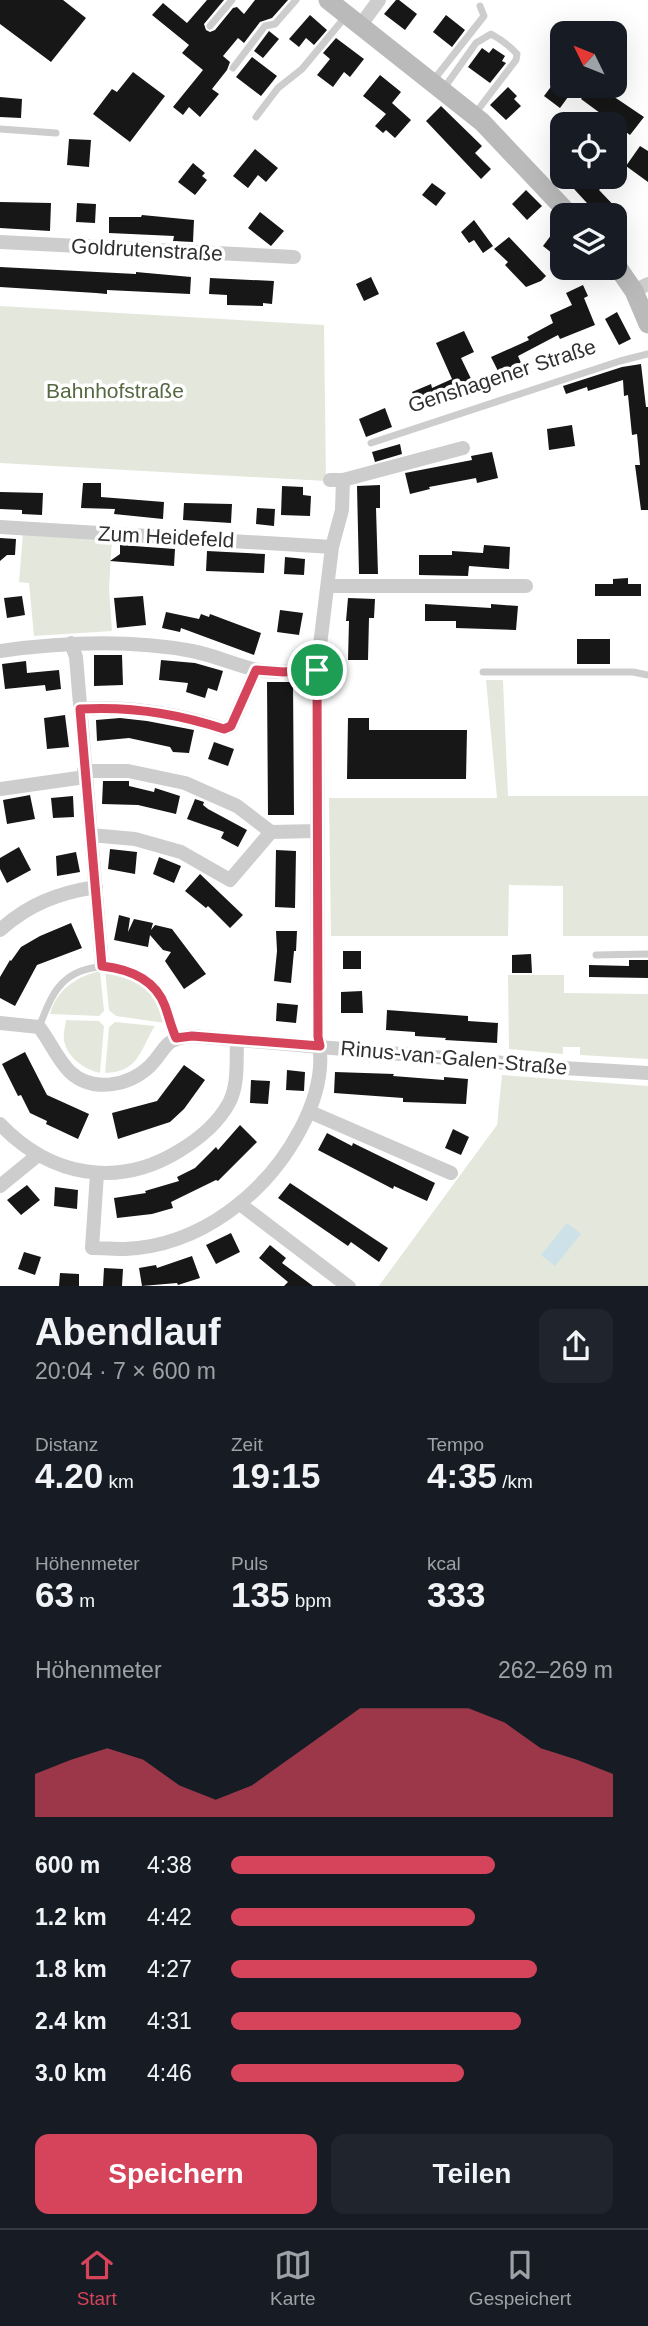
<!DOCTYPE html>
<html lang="de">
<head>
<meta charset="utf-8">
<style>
	body { margin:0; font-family:Helvetica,sans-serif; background:#20242c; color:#f1f3f6; height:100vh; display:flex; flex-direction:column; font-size:26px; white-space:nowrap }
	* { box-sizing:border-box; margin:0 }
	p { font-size:23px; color:#9ea1a6 }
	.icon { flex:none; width:38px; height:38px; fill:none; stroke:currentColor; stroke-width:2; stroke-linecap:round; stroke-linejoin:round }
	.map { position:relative; height:1286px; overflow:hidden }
	.drawer { display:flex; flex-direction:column; background:#171b24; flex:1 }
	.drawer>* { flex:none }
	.needle { width:46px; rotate:313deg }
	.fabs { position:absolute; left:550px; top:21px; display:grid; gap:14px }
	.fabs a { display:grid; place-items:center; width:77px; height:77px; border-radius:14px; background:#171b24; box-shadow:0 7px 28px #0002; font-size:35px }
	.pin { position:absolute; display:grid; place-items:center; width:60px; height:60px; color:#fff; margin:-30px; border:4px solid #fff; border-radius:50%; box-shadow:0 2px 7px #0007 }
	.round { display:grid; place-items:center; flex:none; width:74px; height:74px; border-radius:14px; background:#20242c }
	.headline { display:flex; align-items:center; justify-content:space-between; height:119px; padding:0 35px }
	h1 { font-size:38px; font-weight:600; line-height:52px }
	.stats { display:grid; grid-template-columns:repeat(3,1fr); gap:10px; height:119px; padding:7px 35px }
	.stats div { display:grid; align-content:center }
	.stats b { font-size:35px; font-weight:600 }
	.stats small { font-size:19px; font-weight:400 }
	.stats p { font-size:19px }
	.chart { height:196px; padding:14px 35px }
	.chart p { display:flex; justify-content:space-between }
	.chart svg { width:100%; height:126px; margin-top:7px; fill:#d5445b; opacity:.7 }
	.button { display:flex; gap:14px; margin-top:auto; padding:14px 35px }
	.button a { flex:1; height:80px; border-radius:14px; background:#d5445b; color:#fff; font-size:28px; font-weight:600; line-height:80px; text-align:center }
	.button a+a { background:#20242c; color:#f1f3f6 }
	ul { padding:0 35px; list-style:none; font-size:23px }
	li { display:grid; grid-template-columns:112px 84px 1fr; align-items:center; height:52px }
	li i { height:18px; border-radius:9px; background:#d5445b }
	.dock { display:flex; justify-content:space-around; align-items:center; height:98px; border-top:2px solid #363941; background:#171b24; font-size:19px; color:#9ea1a6 }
	.dock a { display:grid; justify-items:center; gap:4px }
	.dock .selected { color:#d5445b }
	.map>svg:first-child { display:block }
	.green { fill:#e4e8dc }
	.water { fill:#cde1e9 }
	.building { fill:#171717 }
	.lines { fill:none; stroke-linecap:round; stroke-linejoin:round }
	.lane { stroke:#cdcdcd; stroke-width:7 }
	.street { stroke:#cdcdcd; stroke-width:14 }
	.secondary { stroke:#bababa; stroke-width:19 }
	.route-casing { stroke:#fff; stroke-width:14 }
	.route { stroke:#d5445b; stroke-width:9 }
	.labels { text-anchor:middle; stroke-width:7; stroke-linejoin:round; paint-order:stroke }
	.street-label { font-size:21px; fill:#303030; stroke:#fff }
	.park-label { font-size:21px; fill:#566841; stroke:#fff }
</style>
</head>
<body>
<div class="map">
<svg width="648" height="1287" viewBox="0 0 648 1287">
	<rect width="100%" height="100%" fill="#fff"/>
	<!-- green -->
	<path class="green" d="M0 306 324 325 326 481 0 463Z
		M23 533 112 539 109 588 112 631 34 636 29 583 19 582Z
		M486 680H503L508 796H648V936H563V886L509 885 508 936H331L329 798H497Z
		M100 971 104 1011 99 1016 50 1014C57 989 76 977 100 971Z
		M105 971C137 975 157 992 165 1023L116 1016 109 1010Z
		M508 975H564V993L648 994V1059L580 1055V1047H563V1054L509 1049Z
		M66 1020 99 1021 104 1026 100 1073C86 1070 69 1059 65 1044 62 1037 65 1028 66 1020Z
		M115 1022 155 1026C140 1049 140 1072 105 1073L109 1027Z
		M502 1075 648 1086V1286L378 1287 497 1125Z"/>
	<!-- water -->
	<path class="water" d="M567 1223 581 1234 555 1266 541 1255Z"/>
	<!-- building -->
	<path class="building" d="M0 0H63L86 18 51 62 0 24Z
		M207 0H224L204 24 206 30 210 32 215 30 233 8 237 7 244 14 255 0H288L272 18 260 22 244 43 238 38 223 56 230 62 227 70 212 89 219 94 200 117 189 107 183 115 173 107 203 70 182 53 189 45 152 15 163 3 187 23Z
		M396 0H399L417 14 405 30 384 14Z
		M310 15 327 30 314 45 306 38 299 47 289 39Z
		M446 15 465 30 452 47 433 32Z
		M269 31 279 39 263 58 254 51Z
		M336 38 364 59 350 77 344 72 333 87 317 75 330 59 323 53Z
		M482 48 489 53 493 48 505 56 502 61 506 63 490 83 468 67Z
		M252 57 277 76 261 96 236 77Z
		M133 72 165 96 130 142 93 114 112 89 117 92Z
		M562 72V86H576L560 108 544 96Z
		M380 75 401 92 392 103 411 120 395 138 386 130 383 133 375 126 386 114 363 96Z
		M591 86H598L644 117 630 135 581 99Z
		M508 87 517 96 514 99 521 106 506 120 490 105Z
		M0 97 22 99 21 118 0 117Z
		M441 106 482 146 475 153 491 169 481 179 426 121Z
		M69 139 91 140 89 167 67 165Z
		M640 146 648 151V182L626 166Z
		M255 149 278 168 266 182 258 175 248 188 233 176Z
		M193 163 205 173 202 176 207 180 195 195 178 182Z
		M563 177H596L604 185 599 190 623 215H598Z
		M432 183 446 193 436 206 422 195Z
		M526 190 542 206 527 220 512 204Z
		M0 202 51 203 50 231 0 228Z
		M77 203 96 204 95 223 76 222Z
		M260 212 284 231 271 246 248 228Z
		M142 215 194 220 193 242 173 241 174 236 109 233V217H141Z
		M474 220 493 246 483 253 474 240 469 243 461 232Z
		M555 230 562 236V261L543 246Z
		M509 237 546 276 541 281 526 287 505 265 508 262 494 249Z
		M0 267 136 274V272L191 277 190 294 107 290V294L96 293 0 287Z
		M371 277 379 294 364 301 356 284Z
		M210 278 274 281 272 304 263 303V306L227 305V295L209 294Z
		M583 285 588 296 584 298 595 325 560 339 558 335 518 356 522 365 500 375 491 357 529 340 527 337 553 323 550 315 572 305 566 293Z
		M617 312 631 339 619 345 605 319Z
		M464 331 474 352 461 358 476 389 457 398 455 393 419 408 412 392 431 384 432 388 452 379 436 343Z
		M641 364 646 407H648V510H641L635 465H640L637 434 632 435 628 395 624 396 623 380 588 391 587 387 566 394 563 386 622 367Z
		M385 408 392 427 366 437 359 419Z
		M572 425 575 446 549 450 547 429Z
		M400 444 402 454 375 462 372 452Z
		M492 452 498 478 477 483 476 478 429 487 430 489 410 494 405 473 472 460 471 456Z
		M83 483H101V497L164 502 163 519 114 514 115 509 81 508Z
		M380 485V508H376L378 574H359L357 486Z
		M282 486 303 487V495L311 496 310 516 281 515Z
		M0 492 43 493 42 515 22 514V510L0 509Z
		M184 503 232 504 231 523 183 520Z
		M257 508 275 509 274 526 256 524Z
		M0 538 16 539 15 555H7L0 561Z
		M120 545 175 549 174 566 110 561 120 554Z
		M484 545 510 547 509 569 469 566 468 576 419 575V555H452V551L483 553Z
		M207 551 265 554 264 573 206 571Z
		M285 557 305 559 304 575 284 574Z
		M628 578V584H641V596H595V584H613V579Z
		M22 596 25 615 7 618 4 598Z
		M143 596 146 625 117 628 114 598Z
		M348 598 375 599 374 618H369L368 660H348L349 621H346Z
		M425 604 491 608V604L518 606 516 630 456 628V621H425Z
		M280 610 303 613 299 635 277 632Z
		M166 612 199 619 201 614 209 617 210 614 261 633 254 655 181 628 180 632 162 628Z
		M577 639H610V664H577Z
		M94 655H122L123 685 94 686Z
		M161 660 195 663 223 671 217 691 208 688 205 698 186 692 188 683 159 680Z
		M26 661 27 673 59 670 61 689 46 691 45 685 5 689 2 664Z
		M267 682H293L294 815H268Z
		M65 715 69 747 47 749 44 718Z
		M120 718 147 721 194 730 189 753 173 752 170 747 129 738 97 741 96 720Z
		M348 718H369V730H467L466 779H347Z
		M214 742 234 749 228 766 208 759Z
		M103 781H129V786L154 792 155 788 180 796 176 814 138 805 102 804Z
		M30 795 35 819 7 824 3 800Z
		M73 796 74 817 53 818 51 798Z
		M195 799 204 802 203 805 208 809 247 830 238 847 221 838 224 832 187 819Z
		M19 847 31 870 7 883 0 869V858Z
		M110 849 137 852 135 874 108 869Z
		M276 850 296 851 295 908 275 907Z
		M76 852 80 872 57 876 56 856Z
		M159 857 181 866 174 883 153 874Z
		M200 874 243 915 230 928 208 906 206 908 185 891Z
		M119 915 130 918 128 932 134 919 153 923 151 930 155 925 172 929 206 974 184 989 165 961 171 952 163 950 150 935 148 947 114 940Z
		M71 923 82 948 37 965 15 1006 0 998V977L10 960 11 961 21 947 40 936Z
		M276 931H297L296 951H294L291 983 274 981 277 951Z
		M343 951H361V969H343Z
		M531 954 532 973H512V955Z
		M629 960H648V978L589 977V965L629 966Z
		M362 991 363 1013H341V992Z
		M277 1003 298 1005 296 1023 276 1021Z
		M387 1010 468 1016V1021L498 1023 497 1043 445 1040 446 1038 415 1036V1032L386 1030Z
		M25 1052 47 1095 89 1114 78 1139 46 1124 47 1121 30 1113 21 1095 18 1096 2 1064Z
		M184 1065 205 1080 184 1109 170 1122 118 1139 112 1113 157 1101Z
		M287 1070 305 1072 304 1091 286 1090Z
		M335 1072 394 1074 393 1076 444 1080V1077L468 1079 466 1104 403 1102V1098L334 1093Z
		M251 1080 270 1081 268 1104 250 1103Z
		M240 1125 257 1142 218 1181 216 1180 171 1202 173 1208 152 1214 117 1218 114 1198 146 1193 145 1191 179 1181 177 1177 195 1168 216 1147 218 1150Z
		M453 1129 469 1137 461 1155 445 1148Z
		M327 1133 352 1146 353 1143 435 1183 427 1201 394 1186 393 1189 318 1150Z
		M290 1183 388 1248 379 1262 351 1242 348 1246 278 1198Z
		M27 1185 40 1200 21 1215 7 1200Z
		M55 1187 78 1190 77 1209 54 1206Z
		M231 1233 240 1252 216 1264 206 1245Z
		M270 1245 286 1258 282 1263 313 1286H284L288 1282 259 1258Z
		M24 1252 41 1257 35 1275 18 1269Z
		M192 1256 200 1278 178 1285 177 1283 142 1286 139 1268 156 1265 157 1268Z
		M104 1268 123 1269 122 1286H103Z
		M60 1273 79 1274V1286H59Z"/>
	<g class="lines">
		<!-- lane -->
		<path class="lane" d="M210 26 232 0
			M233 68 265 26 275 24 296 0
			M432 82 484 16 480 6
			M442 91 476 43 491 34C500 39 510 46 517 54L516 60 474 115
			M256 117 278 88 302 69 346 16
			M0 129 56 133
			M371 443 620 361 648 354
			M483 672H633L648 675
			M596 955 648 954
			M39 1027C45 1013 49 999 58 988 83 956 135 963 158 993 168 1006 169 1023 176 1038"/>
		<!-- street -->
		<path class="street" d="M360 26 379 0
			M0 242 294 257
			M634 291 648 284
			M330 480H343L463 448
			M0 527 332 547
			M328 586H526
			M71 643 76 657 102 966
			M0 651C64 642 128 639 192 651 213 655 233 664 253 669 274 674 296 671 317 670
			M81 709C131 706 176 713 224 729L231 726 256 670
			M84 771H128L185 783 237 806 271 832 317 831
			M0 789 85 777
			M91 835 135 839 181 852 230 880 271 832
			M0 930C29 904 58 893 96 887
			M0 1023 39 1027C50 1041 57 1059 70 1072 93 1093 129 1086 150 1066 168 1047 163 1039 192 1036L563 1068 648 1073
			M310 1112 451 1173
			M0 1124C50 1176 117 1189 179 1151 199 1139 218 1123 229 1103 239 1084 236 1060 237 1040
			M97 1174 92 1248C103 1248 114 1249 125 1249 200 1246 266 1194 300 1130 315 1102 325 1069 318 1037L317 670 332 547 342 510 343 480
			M0 1186 38 1155
			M240 1204 349 1287"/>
		<!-- secondary -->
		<path class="secondary" d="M328 0 482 122 570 215
			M614 262 634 291 648 324"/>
	</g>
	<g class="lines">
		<defs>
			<path id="route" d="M256 670 284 672 317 670 318 1037 320 1046 192 1036 176 1038C171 1027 169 1017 165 1006 155 979 129 969 102 966L80 709C131 706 176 713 224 729L231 726Z"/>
		</defs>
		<!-- route casing -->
		<use href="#route" class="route-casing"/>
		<!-- route -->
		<use href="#route" class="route"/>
	</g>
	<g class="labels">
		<!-- street labels -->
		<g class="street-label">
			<text transform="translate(147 250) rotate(3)" y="7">Goldrutenstraße</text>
			<text transform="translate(502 376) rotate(-18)" y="7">Genshagener Straße</text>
			<text transform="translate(166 537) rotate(3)" y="7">Zum Heidefeld</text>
			<text transform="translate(454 1058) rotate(5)" y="7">Rinus-van-Galen-Straße</text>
		</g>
		<!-- park labels -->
		<g class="park-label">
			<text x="115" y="398">Bahnhofstraße</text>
		</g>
	</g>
</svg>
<div class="fabs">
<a><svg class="needle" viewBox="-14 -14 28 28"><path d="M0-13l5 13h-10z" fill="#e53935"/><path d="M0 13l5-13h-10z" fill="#9ea1a6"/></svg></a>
<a><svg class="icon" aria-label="locate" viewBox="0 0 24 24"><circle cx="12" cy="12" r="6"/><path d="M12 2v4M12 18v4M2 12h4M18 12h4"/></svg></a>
<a><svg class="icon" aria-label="layers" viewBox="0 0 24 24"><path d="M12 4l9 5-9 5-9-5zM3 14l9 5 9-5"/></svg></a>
</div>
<div class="pin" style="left:317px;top:670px;background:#1e9e55"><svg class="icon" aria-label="arrive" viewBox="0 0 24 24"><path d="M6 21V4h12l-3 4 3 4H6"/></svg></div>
</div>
<section class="drawer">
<div class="headline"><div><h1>Abendlauf</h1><p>20:04 · 7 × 600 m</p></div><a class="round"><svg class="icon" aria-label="share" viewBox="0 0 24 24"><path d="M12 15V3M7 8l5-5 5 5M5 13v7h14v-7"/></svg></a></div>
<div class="stats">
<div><p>Distanz</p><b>4.20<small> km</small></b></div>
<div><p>Zeit</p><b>19:15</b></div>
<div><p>Tempo</p><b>4:35<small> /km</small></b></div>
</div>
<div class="stats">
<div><p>Höhenmeter</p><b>63<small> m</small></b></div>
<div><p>Puls</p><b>135<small> bpm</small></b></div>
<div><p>kcal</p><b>333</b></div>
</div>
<div class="chart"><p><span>Höhenmeter</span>262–269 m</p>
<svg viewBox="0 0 160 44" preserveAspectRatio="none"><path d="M0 44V29L10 24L20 20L30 24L40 33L50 38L60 33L70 24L80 15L90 6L100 6L110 6L120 6L130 11L140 20L150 24L160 29V44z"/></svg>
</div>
<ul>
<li><b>600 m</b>4:38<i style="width:69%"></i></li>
<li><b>1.2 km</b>4:42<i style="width:64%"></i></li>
<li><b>1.8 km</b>4:27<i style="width:80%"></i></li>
<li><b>2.4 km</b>4:31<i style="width:76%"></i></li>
<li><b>3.0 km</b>4:46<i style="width:61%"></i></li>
</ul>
<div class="button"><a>Speichern</a><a>Teilen</a></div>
</section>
<nav class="dock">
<a class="selected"><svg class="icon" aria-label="home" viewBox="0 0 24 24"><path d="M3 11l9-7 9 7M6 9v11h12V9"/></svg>Start</a>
<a><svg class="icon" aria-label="map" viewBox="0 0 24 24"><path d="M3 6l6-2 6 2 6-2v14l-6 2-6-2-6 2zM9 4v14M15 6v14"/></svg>Karte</a>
<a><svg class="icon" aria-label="saved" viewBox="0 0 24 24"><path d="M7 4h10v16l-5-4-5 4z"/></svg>Gespeichert</a>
</nav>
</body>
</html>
